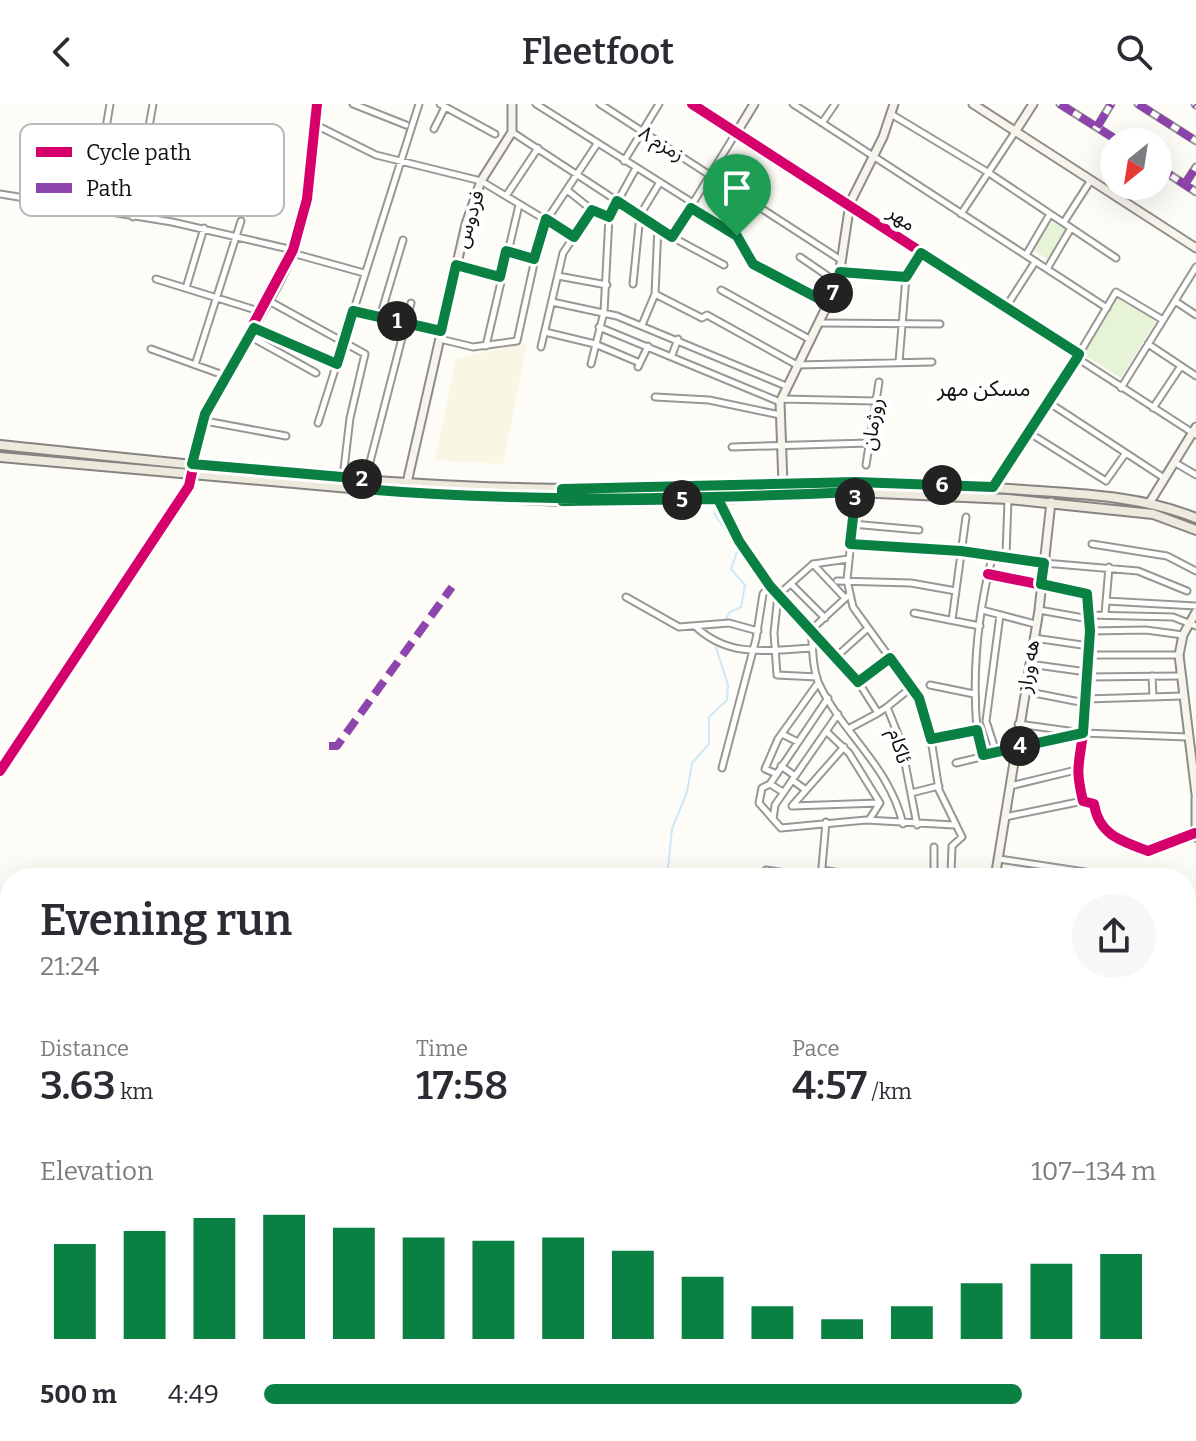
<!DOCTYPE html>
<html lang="en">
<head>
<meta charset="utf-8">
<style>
	body { margin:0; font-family:Bitter,"Noto Sans Arabic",serif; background:#f7f7f7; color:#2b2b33; height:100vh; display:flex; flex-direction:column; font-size:30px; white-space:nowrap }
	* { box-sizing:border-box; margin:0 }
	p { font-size:26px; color:#7c7c81 }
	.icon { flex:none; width:44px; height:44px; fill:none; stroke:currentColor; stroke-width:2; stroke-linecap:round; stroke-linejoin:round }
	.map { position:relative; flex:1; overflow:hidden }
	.side { position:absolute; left:0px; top:764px; width:1196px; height:574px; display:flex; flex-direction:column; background:#fff; border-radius:32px 32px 0 0; box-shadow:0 8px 32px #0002 }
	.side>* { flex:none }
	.needle { width:52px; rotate:210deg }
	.buttons { position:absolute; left:1100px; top:24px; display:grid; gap:16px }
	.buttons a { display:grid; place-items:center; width:72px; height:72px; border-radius:50%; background:#fff; box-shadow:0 8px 32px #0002; font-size:40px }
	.pin { position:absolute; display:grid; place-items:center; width:68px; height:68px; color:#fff; margin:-82px -34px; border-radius:50% 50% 50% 0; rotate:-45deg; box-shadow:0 0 8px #0007 }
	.pin .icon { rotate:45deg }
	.km { position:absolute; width:40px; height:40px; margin:-20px; border-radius:50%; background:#222; color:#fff; font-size:22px; line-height:40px; text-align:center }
	.round { display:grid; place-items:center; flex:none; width:84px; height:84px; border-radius:42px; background:#f7f7f7 }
	.headline { display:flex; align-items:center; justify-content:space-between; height:136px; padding:0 40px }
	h1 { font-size:44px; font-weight:600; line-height:60px }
	.metrics { display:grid; grid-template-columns:repeat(3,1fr); gap:12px; height:136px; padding:8px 40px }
	.metrics div { display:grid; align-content:center }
	.metrics b { font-size:40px; font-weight:600 }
	.metrics small { font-size:22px; font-weight:400 }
	.metrics p { font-size:22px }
	.chart { height:224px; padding:16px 40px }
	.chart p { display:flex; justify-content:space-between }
	.chart svg { width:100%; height:144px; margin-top:8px; stroke:#0b8043; stroke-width:6 }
	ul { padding:0 40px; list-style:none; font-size:26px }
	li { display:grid; grid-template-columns:128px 96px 1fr; align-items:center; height:60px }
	li i { height:20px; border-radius:10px; background:#0b8043 }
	header { display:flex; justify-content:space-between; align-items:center; height:104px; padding:0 40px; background:#fff; font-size:36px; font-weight:600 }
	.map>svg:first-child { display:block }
	.farmland { fill:#f9f7e4 }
	.green { fill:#e7f3d7 }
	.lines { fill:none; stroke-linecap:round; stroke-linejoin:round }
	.stream { stroke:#cde8f7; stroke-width:2 }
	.street-casing { stroke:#979795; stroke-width:9 }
	.secondary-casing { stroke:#8e8d8b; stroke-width:11 }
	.primary-casing { stroke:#858482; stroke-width:12 }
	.street { stroke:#fffffe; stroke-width:5 }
	.secondary { stroke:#f6f4eb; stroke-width:7 }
	.primary { stroke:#ede9dc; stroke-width:8 }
	.quiet { stroke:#8e44ad; stroke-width:8; stroke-dasharray:16 8; stroke-linecap:butt }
	.cycleway-casing { stroke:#fff; stroke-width:15 }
	.cycleway { stroke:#d6006c; stroke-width:10 }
	.route-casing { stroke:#fff; stroke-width:16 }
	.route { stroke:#0b8043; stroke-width:10 }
	.labels { text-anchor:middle; stroke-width:8; stroke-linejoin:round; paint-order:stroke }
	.street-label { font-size:20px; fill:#111; stroke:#fff }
	.neighbourhood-label { font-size:22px; fill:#111; stroke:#fff }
	.key { fill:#fff; stroke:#b8b8b8; stroke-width:2 }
	.key-label { font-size:22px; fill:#111 }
</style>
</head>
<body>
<header><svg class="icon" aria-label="back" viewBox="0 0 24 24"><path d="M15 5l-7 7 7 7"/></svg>Fleetfoot<svg class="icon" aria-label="search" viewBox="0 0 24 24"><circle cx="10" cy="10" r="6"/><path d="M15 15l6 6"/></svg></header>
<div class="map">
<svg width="1196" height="1337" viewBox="0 0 1196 1337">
	<rect width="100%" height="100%" fill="#fdfcf7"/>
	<!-- farmland -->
	<path class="farmland" d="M527 239 503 360 435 356 456 255Z
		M496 1328H764L767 1337H499Z"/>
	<!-- green -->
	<path class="green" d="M1051 117 1066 126 1048 155 1032 146Z
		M1117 193 1156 217 1121 274 1082 250Z"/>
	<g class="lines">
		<!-- stream -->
		<path class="stream" d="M714 409 738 445 731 465 745 481 741 503 730 508 725 516
			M667 774 672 725 687 688 692 659 709 640V613L727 596 728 581 716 543
			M775 1328 778 1337"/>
		<defs>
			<path id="street" d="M353 0 406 21
				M440 0 495 30
				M536 0 693 99
				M600 0 841 156
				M793 0 1107 204
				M1060 0 1120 38
				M1138 0 1196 37
				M1195 0 1196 1
				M891 10 989 69 1116 154
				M822 19 835 0
				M316 21 376 51 481 77 574 133
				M1097 23 1111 0
				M434 25 445 3
				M512 28 672 133 724 161
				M624 57 659 0
				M1158 63 1196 88
				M99 65 110 0
				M1185 80 1196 63
				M567 86 592 106 609 113
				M0 90 172 118 293 146
				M506 92 538 44
				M691 104 737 132 753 160 828 200
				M961 110 1015 28
				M133 113 153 0
				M1064 118 1091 76
				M672 133 736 29
				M506 147 534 155
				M292 149 364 169
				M1026 151 1050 110
				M800 153 838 179
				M456 161 500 173
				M1047 165 1071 124
				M840 168 906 173
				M558 172 607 181
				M156 175 262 208
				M633 180 640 111 660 78
				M186 184 204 124
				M721 186 811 236
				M655 190 702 214 707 211 797 261 932 258
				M269 197 365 250 350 314 343 373
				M1175 197 1196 211
				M552 198 617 212 786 282
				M1006 203 1035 158
				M353 207 441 227
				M380 213 403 136
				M821 219 940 220
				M642 221 655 190 658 123
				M599 223 780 298
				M254 224 337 260
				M545 228 595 240 640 259
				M253 234 316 269
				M440 235 473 243 517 237 542 123 597 40
				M1148 240 1196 272
				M486 242 519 101
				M541 243 563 149 592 106
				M151 245 226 272
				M1079 250 1116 188 1163 216
				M672 251 678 235
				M1077 254 1196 331
				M899 258 906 173 921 149
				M591 260 604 208 609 113 636 64
				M195 261 241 117
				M638 263 648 242
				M1121 284 1196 163
				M655 293 709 296 780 311
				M782 295 875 297
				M1048 298 1164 374
				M1153 304 1181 262
				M205 317 286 332
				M318 319 419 0
				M1028 328 1106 377 1125 350
				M732 343 869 339
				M1174 358 1196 371
				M866 361 879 278
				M363 385 411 199
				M856 388 847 476 853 503 919 594 931 635 939 686 962 733 952 742 951 771
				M718 395 739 437 770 482 852 568 878 609 887 603 901 638 917 721
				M852 420 919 426
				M850 440 961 447 1044 459 1138 467 1187 487
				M1092 440 1167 452 1196 467
				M1006 452 1008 395
				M813 460 844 493
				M988 470 1087 490C1092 535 1089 584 1083 629 1079 662 1075 663 1083 697L1094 700C1099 731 1121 737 1148 747L1195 729
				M837 477 911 479 956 487
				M791 480 825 514
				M850 490 811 526C813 543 812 566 820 582 845 632 889 662 903 720
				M626 493 679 523 729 519 758 527
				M1106 497 1196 502
				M982 506 1035 520
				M1039 506 1089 515
				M914 509 980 522
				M1105 510 1109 463
				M1089 511 1173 513 1196 522
				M952 516 966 413
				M695 522C729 555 769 546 813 544
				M1090 527 1146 526 1183 531
				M1034 534 1089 542
				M1089 551H1179
				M837 552 867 525
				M1029 560 1087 568
				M1152 572 1153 593
				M817 573 777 571 774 529 778 491 813 460 848 455
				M1087 573 1180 572
				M858 578 890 554
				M930 581 974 590
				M1024 587 1085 599
				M1086 595 1183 592
				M887 603 912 583
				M838 610 775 701 773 715 781 724 866 716 954 721
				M1018 620 1083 629 1187 633
				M850 624 878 609
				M977 626C972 568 978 507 993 450
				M826 627 849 649 880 699 869 716
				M782 630 798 638
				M931 635 977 626 983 651
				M996 648 986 617 1000 511
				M956 659 1078 630
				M781 662 795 672
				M722 664 756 535 763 490 770 482
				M0 667 189 382 191 372
				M777 670 765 665 778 635 818 579
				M792 676 806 686
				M770 680 762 684 759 699 773 715
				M1010 682 1076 666
				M783 688 770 680 828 594
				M911 689 939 682
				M792 702 879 699
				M792 702 844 643
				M1005 713 1083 697
				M999 755 1098 770
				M766 766 819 774
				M823 766 866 774
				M934 770 966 774
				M821 774 826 718
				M934 774V743
				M1186 879 1196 883
				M1186 915 1196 920
				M1186 942 1196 947
				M1186 1003 1196 982
				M1186 1021 1196 1034
				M1186 1050 1196 1054
				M1186 1103 1196 1086
				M1186 1140 1196 1150
				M1186 1161 1196 1155
				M1186 1189 1196 1183
				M1186 1217 1196 1211
				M1186 1245 1196 1239
				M1186 1263 1190 1268 1196 1267
				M1186 1279 1196 1288
				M910 1328 922 1337
				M1117 1328 1127 1337
				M1138 1328 1148 1337
				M961 1335 964 1328
				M827 1337 840 1328
				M869 1337 878 1328
				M891 1337 900 1328
				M927 1337 936 1328
				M990 1337 993 1328
				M1071 1337V1328
				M1082 1337 1088 1328"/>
			<path id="secondary" d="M692 0 1079 250 993 383
				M973 0 1196 144
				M737 28 754 0
				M1015 28 1033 0
				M191 372C200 286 264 222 294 145 311 100 314 48 317 0
				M783 380 780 298 838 179 850 99 883 33 894 0
				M406 383 466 120 481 77 512 28V0
				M1150 398 1196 323
				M1196 508 1183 531 1179 551 1196 690
				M1196 694V733
				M995 774 1039 506 1051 398
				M1186 871 1196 848
				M1026 1337V1328"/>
			<path id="primary" d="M0 341C188 360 377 383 566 385 719 386 871 374 1024 386 1083 390 1141 392 1196 414
				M0 353 429 391 562 397 718 395 856 388 1008 395 1153 410 1196 426"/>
		</defs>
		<!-- street casing -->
		<use href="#street" class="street-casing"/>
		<!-- secondary casing -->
		<use href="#secondary" class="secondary-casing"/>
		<!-- primary casing -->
		<use href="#primary" class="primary-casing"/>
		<!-- street -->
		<use href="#street" class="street"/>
		<!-- secondary -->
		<use href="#secondary" class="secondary"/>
		<!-- primary -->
		<use href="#primary" class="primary"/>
		<!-- quiet -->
		<path class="quiet" d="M1060 0 1120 38
			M1138 0 1196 37
			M1195 0 1196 1
			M1097 23 1111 0
			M1158 63 1196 88
			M1185 80 1196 63
			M329 642H337L452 483"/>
		<defs>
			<path id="cycleway" d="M692 0 1079 250 993 383
				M988 470 1087 490C1092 535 1089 584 1083 629 1079 662 1075 663 1083 697L1094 700C1099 731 1121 737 1148 747L1195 729
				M0 667 189 382 205 310 293 146 307 95 317 0"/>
		</defs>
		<!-- cycleway casing -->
		<use href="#cycleway" class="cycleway-casing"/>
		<!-- cycleway -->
		<use href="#cycleway" class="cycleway"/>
	</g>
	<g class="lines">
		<defs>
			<path id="route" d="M737 132 691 104 672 133 617 97 609 113 592 106 574 133 546 115 534 155 506 147 500 173 456 161 441 227 353 207 337 260 254 224 205 310 192 360 365 375 363 385C530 399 688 395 856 388L850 440 961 447 1044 459 1041 480 1087 490 1090 527 1083 629 983 651 977 626 931 635 919 594 890 554 858 578 770 482 739 437 718 395 562 397V385L856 378 993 383 1077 254 1079 250 921 149 906 173 840 168 829 200 753 160 737 132"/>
		</defs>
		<!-- route casing -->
		<use href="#route" class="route-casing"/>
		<!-- route -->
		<use href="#route" class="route"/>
	</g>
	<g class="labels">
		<!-- street labels -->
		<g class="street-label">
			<text transform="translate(662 39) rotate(32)" y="7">زمزم ۸</text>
			<text transform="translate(902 114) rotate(35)" y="7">مهر</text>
			<text transform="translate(469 115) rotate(-73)" y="7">فردوس</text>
			<text transform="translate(872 320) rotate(-81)" y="7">روژمان</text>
			<text transform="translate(1028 562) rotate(-81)" y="7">هه وراز</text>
			<text transform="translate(900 642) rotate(74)" y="7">ئاکام</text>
		</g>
		<!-- neighbourhood labels -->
		<g class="neighbourhood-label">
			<text x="984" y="292">مسکن مهر</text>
		</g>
	</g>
	<!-- legend -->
	<rect x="20" y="20" width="264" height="92" rx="12" class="key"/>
	<rect x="36" y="43" width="36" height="10" fill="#d6006c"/>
	<rect x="36" y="79" width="36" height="10" fill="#8e44ad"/>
	<g class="key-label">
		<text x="86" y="56">Cycle path</text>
		<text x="86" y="92">Path</text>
	</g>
</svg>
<div class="buttons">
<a><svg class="needle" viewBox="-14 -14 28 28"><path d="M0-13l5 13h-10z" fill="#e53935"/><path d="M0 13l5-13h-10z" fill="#7c7c81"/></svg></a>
</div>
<div class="pin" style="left:737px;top:132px;background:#1e9e55"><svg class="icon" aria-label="arrive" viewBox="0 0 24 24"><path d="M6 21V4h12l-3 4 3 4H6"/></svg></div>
<b class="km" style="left:397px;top:217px">1</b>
<b class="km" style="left:362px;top:375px">2</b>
<b class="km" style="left:855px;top:394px">3</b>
<b class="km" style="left:1020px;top:642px">4</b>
<b class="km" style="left:682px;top:396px">5</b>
<b class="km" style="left:942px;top:381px">6</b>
<b class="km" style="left:833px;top:189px">7</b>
<section class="side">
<div class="headline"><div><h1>Evening run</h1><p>21:24</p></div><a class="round"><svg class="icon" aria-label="share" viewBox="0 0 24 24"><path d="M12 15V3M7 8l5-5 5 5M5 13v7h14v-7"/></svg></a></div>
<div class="metrics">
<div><p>Distance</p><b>3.63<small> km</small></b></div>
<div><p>Time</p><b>17:58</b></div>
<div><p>Pace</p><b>4:57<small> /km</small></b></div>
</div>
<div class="chart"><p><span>Elevation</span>107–134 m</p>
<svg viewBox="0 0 160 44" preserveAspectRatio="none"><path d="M5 44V15M15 44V11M25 44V7M35 44V6M45 44V10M55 44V13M65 44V14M75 44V13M85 44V17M95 44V25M105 44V34M115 44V38M125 44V34M135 44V27M145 44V21M155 44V18"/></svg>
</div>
<ul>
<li><b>500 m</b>4:49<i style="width:85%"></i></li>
</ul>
</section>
</div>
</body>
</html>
